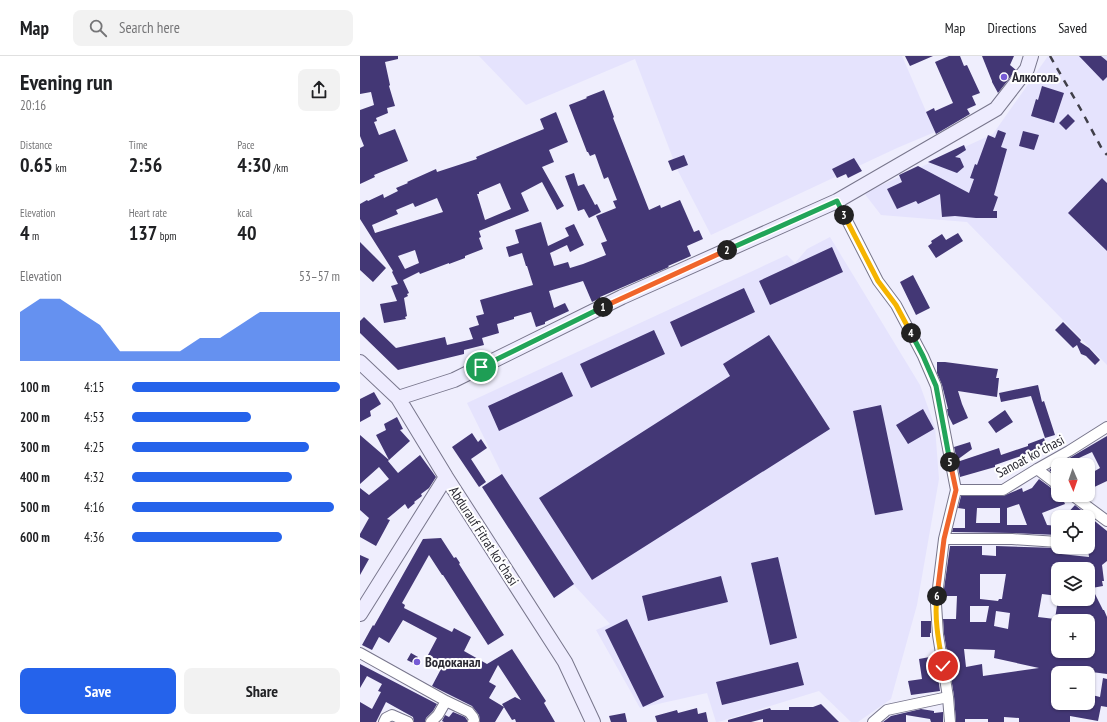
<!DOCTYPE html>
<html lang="en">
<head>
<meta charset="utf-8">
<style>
	body { margin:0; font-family:"PT Sans Narrow",sans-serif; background:#f2f2f2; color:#202124; height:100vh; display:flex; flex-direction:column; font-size:15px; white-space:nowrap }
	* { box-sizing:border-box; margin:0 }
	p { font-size:13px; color:#757577 }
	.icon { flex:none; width:22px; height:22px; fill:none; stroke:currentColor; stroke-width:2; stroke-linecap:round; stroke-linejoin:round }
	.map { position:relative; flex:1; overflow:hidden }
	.panel { display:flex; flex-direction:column; background:#fff; width:360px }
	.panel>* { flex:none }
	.needle { width:26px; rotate:178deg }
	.controls { position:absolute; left:691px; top:402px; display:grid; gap:8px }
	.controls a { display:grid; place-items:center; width:44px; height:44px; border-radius:8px; background:#fff; box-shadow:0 1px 3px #0004; font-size:20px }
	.pin { position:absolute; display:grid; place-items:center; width:34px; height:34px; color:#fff; margin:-17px; border:2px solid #fff; border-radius:50%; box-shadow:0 1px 4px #0007 }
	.km { position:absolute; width:20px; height:20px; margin:-10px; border-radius:50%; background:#222; color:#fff; font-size:11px; line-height:20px; text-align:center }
	.round { display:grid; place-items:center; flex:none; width:42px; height:42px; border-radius:8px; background:#f2f2f2 }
	.head { display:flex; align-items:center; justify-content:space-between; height:68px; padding:0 20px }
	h1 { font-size:22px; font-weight:800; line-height:30px }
	.stats { display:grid; grid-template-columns:repeat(3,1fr); gap:6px; height:68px; padding:4px 20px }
	.stats div { display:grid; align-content:center }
	.stats b { font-size:20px; font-weight:800 }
	.stats small { font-size:11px; font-weight:400 }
	.stats p { font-size:11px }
	.chart { height:112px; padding:8px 20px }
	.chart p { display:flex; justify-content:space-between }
	.chart svg { width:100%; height:72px; margin-top:4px; fill:#2563eb; opacity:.7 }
	.cta { display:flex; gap:8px; margin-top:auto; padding:8px 20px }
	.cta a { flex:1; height:46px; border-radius:8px; background:#2563eb; color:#fff; font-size:16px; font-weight:800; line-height:46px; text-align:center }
	.cta a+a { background:#f2f2f2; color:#202124 }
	ul { padding:0 20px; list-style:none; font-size:13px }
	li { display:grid; grid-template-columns:64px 48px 1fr; align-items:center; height:30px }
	li i { height:10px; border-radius:5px; background:#2563eb }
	header { display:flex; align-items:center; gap:24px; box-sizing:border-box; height:56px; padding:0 20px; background:#fff; border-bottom:1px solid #e0e0e0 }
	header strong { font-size:19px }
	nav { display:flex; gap:22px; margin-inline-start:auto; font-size:14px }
	.search { width:280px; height:36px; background:#f2f2f2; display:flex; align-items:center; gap:10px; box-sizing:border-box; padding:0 14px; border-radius:8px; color:#757577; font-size:15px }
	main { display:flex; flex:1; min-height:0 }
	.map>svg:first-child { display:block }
	.built { fill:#e5e3fd }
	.building { fill:#433775; fill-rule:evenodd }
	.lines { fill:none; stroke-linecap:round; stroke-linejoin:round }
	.street-casing { stroke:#78768c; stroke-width:12 }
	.secondary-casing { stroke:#78768c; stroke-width:16 }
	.street { stroke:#fff; stroke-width:10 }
	.secondary { stroke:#eeecfe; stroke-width:14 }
	.rail { stroke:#403f49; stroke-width:2.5; stroke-dasharray:7 7; stroke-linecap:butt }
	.split-1-casing { stroke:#fff; stroke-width:8 }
	.split-2-casing { stroke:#fff; stroke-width:8 }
	.split-3-casing { stroke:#fff; stroke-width:8 }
	.split-4-casing { stroke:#fff; stroke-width:8 }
	.split-5-casing { stroke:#fff; stroke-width:8 }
	.split-6-casing { stroke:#fff; stroke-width:8 }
	.split-7-casing { stroke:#fff; stroke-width:8 }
	.split-1 { stroke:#22a559; stroke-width:5 }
	.split-2 { stroke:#f0652b; stroke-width:5 }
	.split-3 { stroke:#22a559; stroke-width:5 }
	.split-4 { stroke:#f5b400; stroke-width:5 }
	.split-5 { stroke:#22a559; stroke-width:5 }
	.split-6 { stroke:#f0652b; stroke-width:5 }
	.split-7 { stroke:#f5b400; stroke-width:5 }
	.poi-dot { fill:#765bd5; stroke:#fff; stroke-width:1.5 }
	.labels { text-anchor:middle; stroke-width:4; stroke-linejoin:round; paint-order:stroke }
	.poi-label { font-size:14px; font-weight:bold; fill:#2c2b34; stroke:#fff; text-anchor:start }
	.street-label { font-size:14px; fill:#2c2b34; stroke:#fff }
</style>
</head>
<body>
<header>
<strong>Map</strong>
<div class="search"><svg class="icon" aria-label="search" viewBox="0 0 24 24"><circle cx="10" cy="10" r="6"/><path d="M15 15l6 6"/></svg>Search here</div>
<nav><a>Map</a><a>Directions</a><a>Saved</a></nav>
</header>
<main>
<section class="panel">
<div class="head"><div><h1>Evening run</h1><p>20:16</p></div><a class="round"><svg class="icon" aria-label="share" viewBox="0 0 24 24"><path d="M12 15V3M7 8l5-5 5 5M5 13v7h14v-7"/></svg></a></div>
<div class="stats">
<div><p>Distance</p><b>0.65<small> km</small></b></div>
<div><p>Time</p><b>2:56</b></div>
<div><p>Pace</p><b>4:30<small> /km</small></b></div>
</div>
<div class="stats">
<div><p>Elevation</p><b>4<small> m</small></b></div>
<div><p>Heart rate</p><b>137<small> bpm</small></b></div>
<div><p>kcal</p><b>40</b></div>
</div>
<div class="chart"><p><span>Elevation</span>53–57 m</p>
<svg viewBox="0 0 160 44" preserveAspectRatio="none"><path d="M0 44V14L10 6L20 6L30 14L40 22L50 38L60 38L70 38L80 38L90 30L100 30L110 22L120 14L130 14L140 14L150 14L160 14V44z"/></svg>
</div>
<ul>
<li><b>100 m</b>4:15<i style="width:100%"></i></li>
<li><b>200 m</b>4:53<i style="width:57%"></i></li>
<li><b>300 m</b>4:25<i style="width:85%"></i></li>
<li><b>400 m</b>4:32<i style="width:77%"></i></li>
<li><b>500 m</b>4:16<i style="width:97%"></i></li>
<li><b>600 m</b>4:36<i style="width:72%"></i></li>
</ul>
<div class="cta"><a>Save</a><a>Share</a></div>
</section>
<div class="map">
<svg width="747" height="666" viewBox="0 0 747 666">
	<rect width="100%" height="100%" fill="#efeefd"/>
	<!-- built -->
	<path class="built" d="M119 0H542L575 76 537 92 351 179 317 113 275 3 166 49Z
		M688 0H747V309L607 166 521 159 504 137 633 78Z
		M470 181 560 329 575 371 579 423 557 549 531 643 498 666H491L459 635 358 666H356L347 637 280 652 236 574 250 568 214 529 194 542 122 431 142 418 107 347 427 199 435 207 447 193Z"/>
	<!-- building -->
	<path class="building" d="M0 0H38V3L25 6 30 29 29 30 35 50 27 52 28 57 16 62 17 65 14 66 19 79 35 73 48 105 14 119 15 121 0 128V92L4 90 0 80V54L14 49 11 36 0 38Z
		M545 0H573L550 10Z
		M589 0H600L604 10 607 9 620 37 612 40 616 49 607 53 610 58 576 78 566 56 574 52 575 55 593 47 575 6Z
		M622 0H654L650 9 656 14 638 37 632 26V25Z
		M719 0H741L747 5V21L743 25Z
		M682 30 704 37 694 67 671 60 676 43 678 44Z
		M244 34 254 61 253 62 289 154 300 149 301 152 320 144 334 176 339 174 343 183 327 190 331 200 308 210 309 211 240 241V242L232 246 223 225 189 235 194 252 205 247 209 255 185 266V268L176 271 171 256 154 261V263L137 268 139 277 122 282 124 289 104 294V298L38 314 0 277V265L4 261 36 292 85 281 87 289 113 283 109 272 119 269 116 260 124 258 120 244 173 229 167 210H166L162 197 149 201 146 191 159 187 155 174 181 166 188 190 209 180 205 172 214 168 224 189 210 196 207 189 190 197 194 210 208 206 210 212 223 208 246 199 241 187 247 185 236 160 256 152 253 145 257 144 248 121 244 123 235 98 230 100 228 96H227L209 49 227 42 226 41Z
		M196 56 208 86 189 94 194 106 182 111 204 150 197 154 182 126 161 137 169 155 119 175 121 181 119 182 123 193 105 200V202L89 208V207L60 218 59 216 43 224 49 237 47 238 48 240 44 242 47 260 45 261 46 263 24 267 20 248 37 245 31 230 38 228 32 216 33 215 0 163V148L7 144 8 145 23 138 24 142 38 135 36 132 48 127 47 126 76 113 77 116 117 103 116 101 184 73 180 63ZM140 127 151 153 125 164 117 138H119V136ZM77 142 83 156 15 177 12 169 38 158 36 154 53 147 55 151ZM55 194 59 207 45 213 38 200Z
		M708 58 715 65 706 74 699 67Z
		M638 74 646 77 641 91 647 93 634 139 638 141 633 155H637V162H616L595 160 582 161 580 138 558 148 556 145 537 153 527 133 542 126 539 119 558 110 609 137 614 123 610 122 615 108 617 109 628 79 635 82Z
		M663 75 679 79 674 94 659 90Z
		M604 89 606 94 595 101 600 102 604 111 597 117 568 106Z
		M324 99 328 109 312 115 308 105Z
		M494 102 502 115 488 122 486 118 477 122 472 113Z
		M214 117 218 130 224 128 235 149 237 148 241 156 229 162 224 153 218 155 205 120Z
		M742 122 747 127V195L708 157Z
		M598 177 603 185 576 202 568 190 572 187 571 185 582 178 586 184Z
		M0 186 26 212 13 226 0 214Z
		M472 191 483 216 410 249 399 225Z
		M553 219 570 252 556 259 540 226Z
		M384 232 395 256 321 291 310 266Z
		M703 266 721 284 720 286 729 292 740 304 735 309 726 300 721 298 717 289 713 292 695 274Z
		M294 274 305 298 231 332 220 308Z
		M409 279 470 373 232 524 179 442 370 320 363 308Z
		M577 306H585L638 313 636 322H639L637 341 598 335 602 348 608 362 593 369 588 359 587 353H588L582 329 577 317Z
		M202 316 213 340 139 375 128 350Z
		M678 329 682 346 684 345 695 379 685 382 671 340 641 346 639 337Z
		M14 336 21 348 10 355 11 360 0 366V343Z
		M521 349 543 454 515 459 493 355Z
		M563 353 574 373 548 388 536 369Z
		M645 354 653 366 636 377 628 366Z
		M37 361 43 373 40 374 50 385 29 404 16 379 26 374 24 368Z
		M112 377 118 386 121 383 127 392 111 403 126 426 119 431 92 391Z
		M0 379 29 404 28 405 38 417 60 399 76 421 69 432 61 438 62 440 54 446 55 447 48 453 45 448 27 463 30 464 16 490 0 481V478L9 462 0 454V432L9 439 29 423 19 411 0 428Z
		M747 380V425L728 434V419L740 412 732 396 719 402 720 404 710 409H698V415L694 418 689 414Z
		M684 382 687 391 635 409V411L600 421 597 406 639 392 641 399 668 390V388Z
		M610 386 612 393 597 404 594 391Z
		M142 418 214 528 194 542 122 431Z
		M679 423 694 434 698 435V439H701L705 448 682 457 687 469 698 470V479L652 477 592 476 593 472H605V453L598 452 601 440H643L662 432 663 436 672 432ZM659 448 667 469H647V452ZM617 452H640V467H616Z
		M715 449 747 475V505L742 509 744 525H742L743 530 732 532 743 554H744L747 561V618L724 615V617H717L718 614 703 612 702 617H698V647H715L726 650V647H728V638L740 641 743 622 747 623V651L741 650 738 665 710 660V666H659V662L644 661V666H628V663H605V666H596L594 640 584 578 583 563H596L597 540H583L590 490H622V499L636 500V490L698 492H701V498L729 501 728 493V461H704ZM698 513H728V543H698L695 563 678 561 682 538 698 540ZM620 518H646L642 543H639L638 545 620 543ZM610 550H629L626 566H610ZM636 555 650 557 648 573 634 570ZM698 565H729L728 595H698ZM604 593 635 594 634 602 679 612 623 620 622 608 606 611Z
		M81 482 94 502 96 501 100 507 99 508 144 579 128 589 83 519H82L69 499 42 547 45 549 44 552 92 576 94 572 111 581 104 595 127 608 152 593 186 645 184 647 195 666H156L155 663 152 664 142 648 155 641 161 644 138 609 129 626 136 630 129 642 144 651 135 666H120L119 659 112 650 72 630 81 613H80L83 607 68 599 77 582 43 564 29 587 19 581 12 594 2 589 13 569 14 570 63 483Z
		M0 499 9 503 0 519Z
		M418 501 437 582 410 589 391 507Z
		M361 520 368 546 288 565 282 540Z
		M267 563 304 641 283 651 245 574Z
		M561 565H571V577H570V581H561Z
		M51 597 58 601 55 608 47 604Z
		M575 600 580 635 551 639 548 625 562 623 559 603Z
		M438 606 444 629 362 649 356 626Z
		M0 608 77 648 73 655 66 662 65 666H54L53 661 26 646 16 666H0V646L12 653 21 636 18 635 22 628 7 620 0 632Z
		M461 648 479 666H403V663L391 666H368V664L410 652 411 654H429V651H453Z
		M337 652 338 658 346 656 348 666H297L295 660 317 654 318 657Z
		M561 653 574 655V657L583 656V666H571L570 663 546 659V666H523L531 660Z
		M93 656 105 661 107 664V666H84L82 665 85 659 89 661Z
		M265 657 267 666H251L249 660Z"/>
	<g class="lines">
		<defs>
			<path id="street" d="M477 145 518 225 536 249 563 300 576 330 596 434
				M677 413 698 429
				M712 439 747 465
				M584 483H652L698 486
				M0 597 86 645 109 656 113 661 114 664 113 666
				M24 666 26 662 32 659 48 666
				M71 666 78 659 86 645
				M513 666 527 654 588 641
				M590 666 588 641 578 579 576 548 584 483 596 434H643L677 413 709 395 747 371"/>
			<path id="secondary" d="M0 306 38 342 86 421 205 606 233 666
				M38 342 94 324 262 241 477 145 636 53 667 13 671 0
				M0 558 86 421"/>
		</defs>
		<!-- street casing -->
		<use href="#street" class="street-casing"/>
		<!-- secondary casing -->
		<use href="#secondary" class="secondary-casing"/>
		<!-- street -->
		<use href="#street" class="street"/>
		<!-- secondary -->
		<use href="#secondary" class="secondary"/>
		<!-- rail -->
		<path class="rail" d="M690 0 720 52 742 93 747 99"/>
	</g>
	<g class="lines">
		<defs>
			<path id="split-1" d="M121 311 243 251"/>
			<path id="split-2" d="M243 251 367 194"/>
			<path id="split-3" d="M367 194 477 145 484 159"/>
			<path id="split-4" d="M484 159 518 225 536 249 551 277"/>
			<path id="split-5" d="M551 277 563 300 576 330 590 406"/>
			<path id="split-6" d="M577 540 584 483 596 434 590 406"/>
			<path id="split-7" d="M577 540C574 563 579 587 583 610"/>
		</defs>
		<!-- split-1 casing -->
		<use href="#split-1" class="split-1-casing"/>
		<!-- split-2 casing -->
		<use href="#split-2" class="split-2-casing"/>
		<!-- split-3 casing -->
		<use href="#split-3" class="split-3-casing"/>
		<!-- split-4 casing -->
		<use href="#split-4" class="split-4-casing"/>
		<!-- split-5 casing -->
		<use href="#split-5" class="split-5-casing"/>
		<!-- split-6 casing -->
		<use href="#split-6" class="split-6-casing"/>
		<!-- split-7 casing -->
		<use href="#split-7" class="split-7-casing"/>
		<!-- split-1 -->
		<use href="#split-1" class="split-1"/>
		<!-- split-2 -->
		<use href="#split-2" class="split-2"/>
		<!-- split-3 -->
		<use href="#split-3" class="split-3"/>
		<!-- split-4 -->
		<use href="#split-4" class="split-4"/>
		<!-- split-5 -->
		<use href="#split-5" class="split-5"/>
		<!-- split-6 -->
		<use href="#split-6" class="split-6"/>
		<!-- split-7 -->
		<use href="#split-7" class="split-7"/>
	</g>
	<!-- markers -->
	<g class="poi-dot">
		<circle cx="644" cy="21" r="4"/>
		<circle cx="57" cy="606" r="4"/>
	</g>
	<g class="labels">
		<!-- poi labels -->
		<g class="poi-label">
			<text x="652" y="26">Алкоголь</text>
			<text x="65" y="611">Водоканал</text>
		</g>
		<!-- street labels -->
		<g class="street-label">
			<text transform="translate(670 400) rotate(-28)" y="5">Sanoat koʻchasi</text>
			<text transform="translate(124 480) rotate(57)" y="5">Abdurauf Fitrat koʻchasi</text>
		</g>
	</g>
</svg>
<div class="controls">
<a><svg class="needle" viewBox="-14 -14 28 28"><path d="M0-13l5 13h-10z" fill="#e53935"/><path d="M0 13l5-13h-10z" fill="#757577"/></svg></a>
<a><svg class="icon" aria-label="locate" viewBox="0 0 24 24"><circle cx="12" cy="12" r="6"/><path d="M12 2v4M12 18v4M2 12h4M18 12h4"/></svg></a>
<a><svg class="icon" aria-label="layers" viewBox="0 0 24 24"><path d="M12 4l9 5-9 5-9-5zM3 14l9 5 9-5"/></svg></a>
<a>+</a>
<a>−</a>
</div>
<div class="pin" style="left:121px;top:311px;background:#1e9e55"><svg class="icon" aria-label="arrive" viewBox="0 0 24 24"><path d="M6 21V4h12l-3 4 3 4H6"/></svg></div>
<div class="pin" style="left:583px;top:610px;background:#d93025"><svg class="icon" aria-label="check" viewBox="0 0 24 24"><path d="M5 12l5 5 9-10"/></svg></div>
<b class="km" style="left:243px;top:251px">1</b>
<b class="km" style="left:367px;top:194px">2</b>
<b class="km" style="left:484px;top:159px">3</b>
<b class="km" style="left:551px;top:277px">4</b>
<b class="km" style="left:590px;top:406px">5</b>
<b class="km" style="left:577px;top:540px">6</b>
</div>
</main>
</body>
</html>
